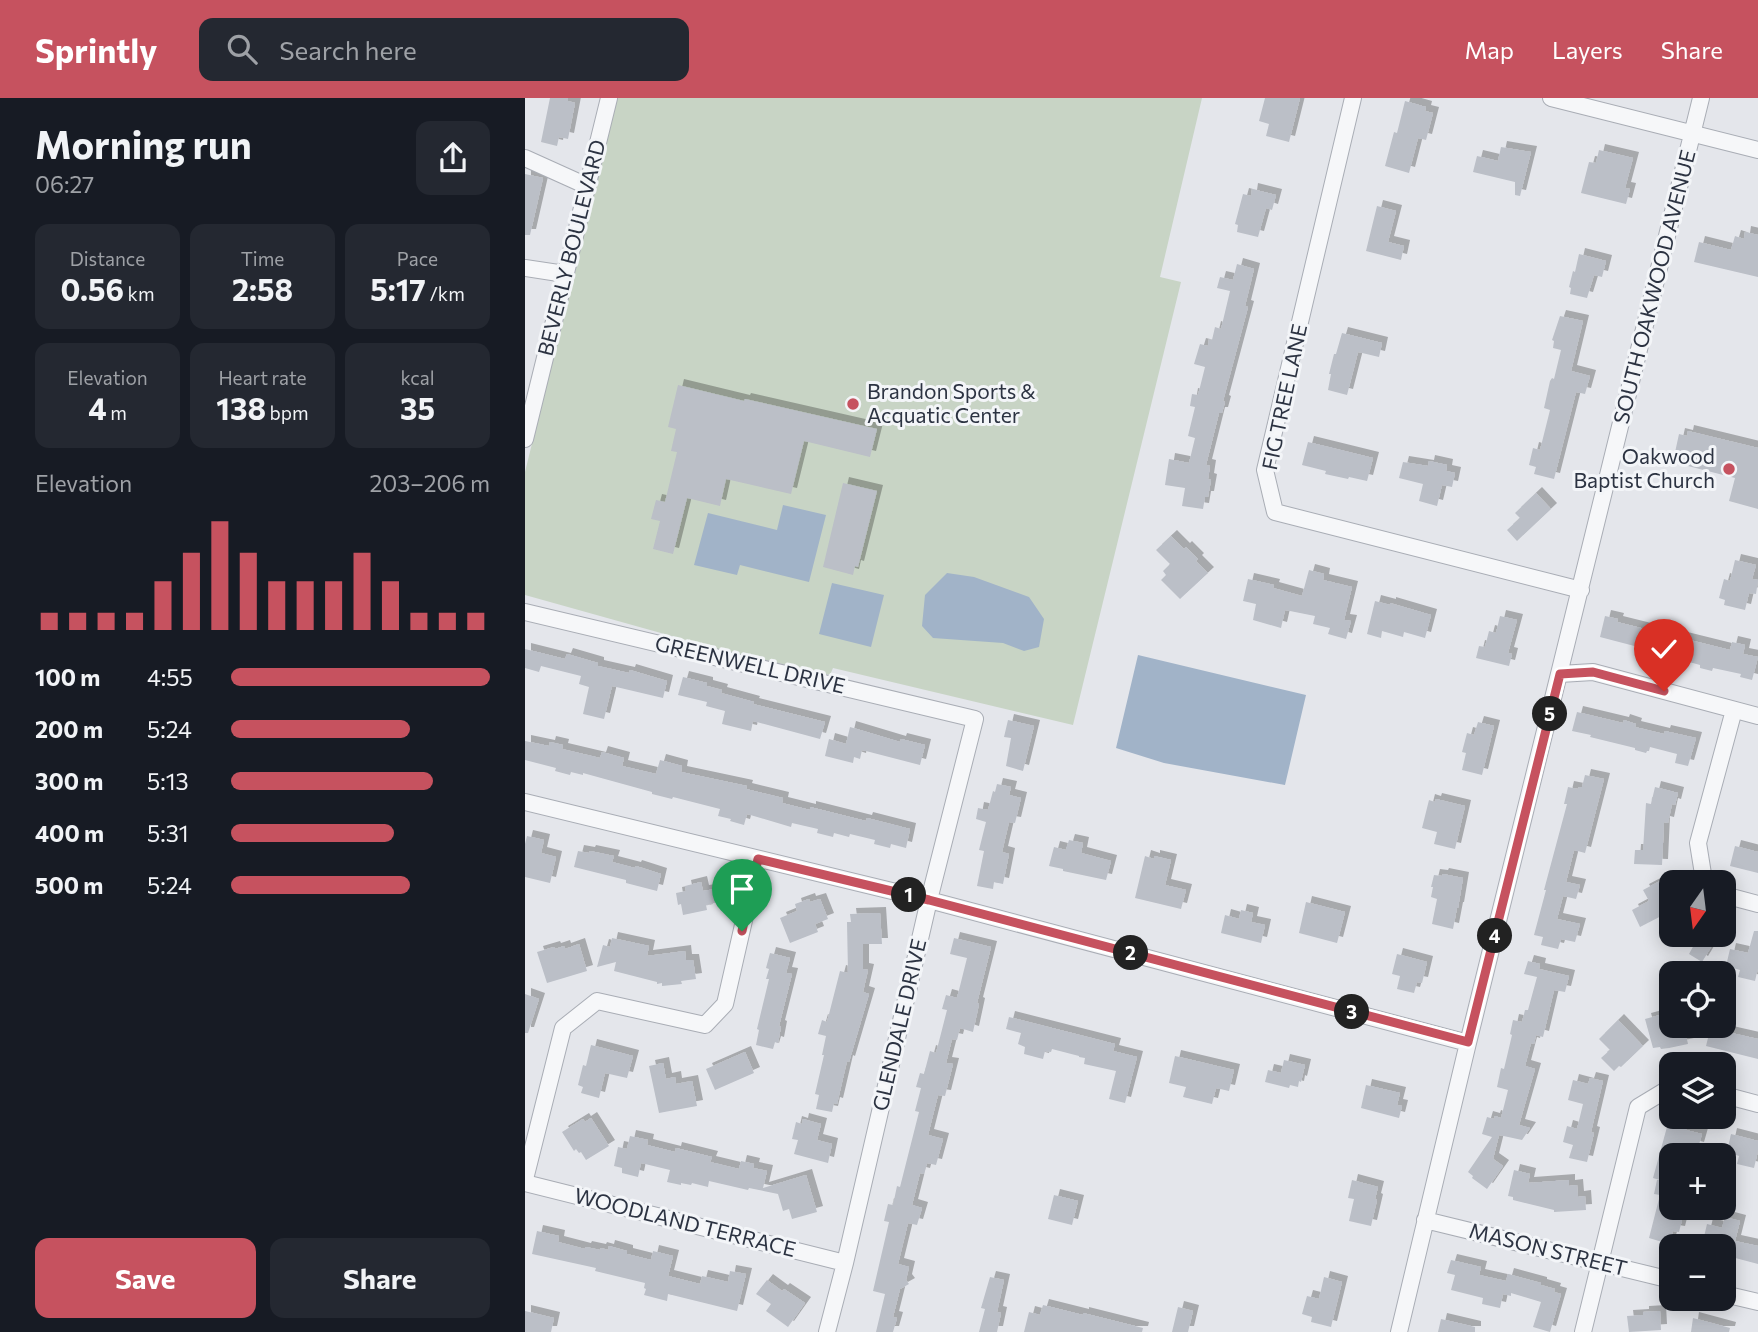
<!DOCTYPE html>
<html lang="en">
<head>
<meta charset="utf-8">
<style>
	body { margin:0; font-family:Commissioner,sans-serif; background:#242831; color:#f1f3f6; height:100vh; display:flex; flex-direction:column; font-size:26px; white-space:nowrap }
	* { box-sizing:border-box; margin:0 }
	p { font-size:23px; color:#9ea1a6 }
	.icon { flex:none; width:38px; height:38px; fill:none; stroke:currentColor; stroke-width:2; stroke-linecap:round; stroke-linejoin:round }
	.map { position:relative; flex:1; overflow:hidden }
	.sheet { display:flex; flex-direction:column; background:#171b24; width:525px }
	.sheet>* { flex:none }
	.needle { width:46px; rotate:194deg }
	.fabs { position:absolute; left:1134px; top:772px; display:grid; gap:14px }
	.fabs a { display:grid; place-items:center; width:77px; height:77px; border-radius:14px; background:#171b24; box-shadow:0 4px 18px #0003; font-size:35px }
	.pin { position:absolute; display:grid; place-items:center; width:60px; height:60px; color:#fff; margin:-72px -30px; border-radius:50% 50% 50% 0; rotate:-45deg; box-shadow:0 0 7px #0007 }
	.pin .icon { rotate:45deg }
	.km { position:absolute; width:35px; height:35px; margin:-18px; border-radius:50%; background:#222; color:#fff; font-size:19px; line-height:35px; text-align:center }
	.round { display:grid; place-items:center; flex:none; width:74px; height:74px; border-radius:14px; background:#242831 }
	.overview { display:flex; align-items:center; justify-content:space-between; height:119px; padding:0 35px }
	h1 { font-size:38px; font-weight:700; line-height:52px }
	.figures { display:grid; grid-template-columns:repeat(3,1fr); gap:10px; height:119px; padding:7px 35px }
	.figures div { display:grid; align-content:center; border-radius:14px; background:#242831; text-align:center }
	.figures b { font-size:30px; font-weight:700 }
	.figures small { font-size:19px; font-weight:400 }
	.figures p { font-size:19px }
	.chart { height:196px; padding:14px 35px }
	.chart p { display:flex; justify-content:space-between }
	.chart svg { width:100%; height:126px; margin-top:7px; stroke:#c6525f; stroke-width:6 }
	.primary-button { display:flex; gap:14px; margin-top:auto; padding:14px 35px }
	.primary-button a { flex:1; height:80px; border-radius:14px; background:#c6525f; color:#fff; font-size:28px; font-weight:700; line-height:80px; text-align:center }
	.primary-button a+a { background:#242831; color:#f1f3f6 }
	ul { padding:0 35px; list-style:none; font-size:23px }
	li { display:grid; grid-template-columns:112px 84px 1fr; align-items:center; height:52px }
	li i { height:18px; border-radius:9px; background:#c6525f }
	header { display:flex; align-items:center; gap:42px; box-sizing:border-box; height:98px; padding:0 35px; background:#c6525f; color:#fff }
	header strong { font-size:33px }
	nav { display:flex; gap:38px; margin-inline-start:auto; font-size:24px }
	.search { width:490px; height:63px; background:#242831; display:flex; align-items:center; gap:18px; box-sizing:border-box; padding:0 24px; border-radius:14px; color:#9ea1a6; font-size:26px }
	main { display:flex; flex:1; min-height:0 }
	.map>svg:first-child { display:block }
	.green { fill:#c8d4c5 }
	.water { fill:#a1b3c8 }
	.building { fill:#bbbfc7; filter:url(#shadow) }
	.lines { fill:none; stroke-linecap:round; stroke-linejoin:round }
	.minor-casing { stroke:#a9adb5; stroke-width:18 }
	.minor { stroke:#f6f7f9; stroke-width:16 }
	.route-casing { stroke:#fff; stroke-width:14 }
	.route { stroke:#c6525f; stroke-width:9 }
	.poi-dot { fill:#c6525f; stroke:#f3f5f8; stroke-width:2.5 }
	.labels { text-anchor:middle; stroke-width:6; stroke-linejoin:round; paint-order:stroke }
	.street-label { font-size:21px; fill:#2c3342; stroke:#f3f5f8 }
	.poi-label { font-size:21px; fill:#2c3342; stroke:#f3f5f8; text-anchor:start }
</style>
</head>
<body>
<header>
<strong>Sprintly</strong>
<div class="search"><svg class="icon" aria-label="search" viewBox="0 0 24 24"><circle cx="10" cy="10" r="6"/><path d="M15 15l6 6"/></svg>Search here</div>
<nav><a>Map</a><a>Layers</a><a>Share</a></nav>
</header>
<main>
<section class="sheet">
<div class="overview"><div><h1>Morning run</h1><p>06:27</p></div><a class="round"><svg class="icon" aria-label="share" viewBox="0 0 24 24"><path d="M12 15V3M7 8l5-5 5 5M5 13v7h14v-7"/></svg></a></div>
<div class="figures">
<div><p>Distance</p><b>0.56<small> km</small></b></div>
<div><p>Time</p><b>2:58</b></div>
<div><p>Pace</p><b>5:17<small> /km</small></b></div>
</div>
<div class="figures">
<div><p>Elevation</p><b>4<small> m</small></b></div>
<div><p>Heart rate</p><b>138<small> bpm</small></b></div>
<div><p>kcal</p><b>35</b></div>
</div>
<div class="chart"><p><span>Elevation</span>203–206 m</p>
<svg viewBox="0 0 160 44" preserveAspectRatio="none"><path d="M5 44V38M15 44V38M25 44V38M35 44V38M45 44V27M55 44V17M65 44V6M75 44V17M85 44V27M95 44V27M105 44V27M115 44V17M125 44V27M135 44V38M145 44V38M155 44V38"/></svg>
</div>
<ul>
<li><b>100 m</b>4:55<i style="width:100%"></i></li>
<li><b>200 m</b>5:24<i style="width:69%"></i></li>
<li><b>300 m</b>5:13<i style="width:78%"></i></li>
<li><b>400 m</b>5:31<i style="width:63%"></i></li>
<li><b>500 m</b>5:24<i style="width:69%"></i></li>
</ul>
<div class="primary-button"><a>Save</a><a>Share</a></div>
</section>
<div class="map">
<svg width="1233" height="1234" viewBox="0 0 1233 1234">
	<defs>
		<filter id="shadow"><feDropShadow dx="6" dy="-6" stdDeviation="0" flood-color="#0004"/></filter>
	</defs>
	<rect width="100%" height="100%" fill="#e4e6eb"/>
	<!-- green -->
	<path class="green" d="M92 0H677L635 179 656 184 548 627 308 570 305 577 193 551 0 497V374Z"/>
	<!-- water -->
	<path class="water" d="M258 407 301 417 284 484 215 467 212 477 169 467 183 415 252 432Z
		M422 475 449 479 504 499 519 521 514 549 499 553 478 545 408 540 397 528 400 497Z
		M307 485 359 497 346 549 294 536Z
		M613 557 781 597 760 687 639 665 591 650Z"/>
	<!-- building -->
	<path class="building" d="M25 0H43V3L50 5 43 41 34 39 32 48 16 44Z
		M740 0H775L764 44 741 38 744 26 734 23Z
		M880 3 901 9 900 13 908 15 901 42 893 40 884 75 860 68 869 34 872 35Z
		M976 49 1006 54 995 98 990 97V84L948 74 952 58 973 63Z
		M1074 52 1108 60 1100 90 1105 91 1101 106 1056 95 1064 64 1071 65Z
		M0 76 18 80 5 137H0Z
		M727 91 751 97 747 112 741 110 733 139 712 134 713 127 710 126 718 96 726 98Z
		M852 108 871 113 863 144 879 148 876 162 841 153Z
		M1220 134 1233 137V179L1169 164 1174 144 1206 152 1210 138 1219 141Z
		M1054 156 1081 163 1077 179 1069 177 1062 200 1045 196 1046 190 1044 189 1048 173 1050 174Z
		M712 166 729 171 720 208 723 209 698 303 700 304 697 315H694L681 367 685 368 683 381 686 382 683 399H680L678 411 657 408 660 390 640 387 644 361 664 365 670 340 663 338 670 309 665 308 667 296 673 297 680 269 669 266 675 246 683 248 684 241 687 242 690 229 696 231 705 193 692 190 695 179 708 182Z
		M1035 218 1058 223 1046 273 1065 278 1060 296 1051 294 1029 381 1009 376 1011 369 1004 367 1008 350 1015 352 1025 312 1019 310 1025 283 1027 280 1029 281 1036 252 1028 250 1029 243 1027 242Z
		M817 235 857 245 854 259 833 254 822 297 803 292 806 276H804L809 256H811Z
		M153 287 219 303 220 301 352 331 345 359 279 343 266 396 201 381 195 408 162 400 148 456 128 451 135 423 126 421 131 402 140 404 152 354 146 353 151 331 143 329Z
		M1163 333 1233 350V411L1204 403 1210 380 1155 366 1156 361 1149 359 1154 336 1162 338Z
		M783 344 848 360 842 383 824 379 823 381 800 376 801 373 777 367Z
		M904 363 922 367 921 373 930 375 927 389 917 387 912 408 894 403 898 386 874 380 878 364 903 368Z
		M318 385 352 393 333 469 330 468 328 477 298 469Z
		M1011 395 1026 411 992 443 982 432 995 420 990 415Z
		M646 438 659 451 661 449 673 461 671 463 683 475 655 501 636 482 641 477 638 473 645 466 631 452Z
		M1210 462 1231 467 1227 481 1233 482 1231 496 1224 495 1220 512 1199 507 1200 502 1194 500 1199 481 1205 483Z
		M784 472 799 476 798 482 827 489 819 522 826 523 821 541 803 536 805 530 788 526 790 518 760 512 756 530 728 522 731 506 718 503 723 481 749 487 748 490 777 498Z
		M850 503 865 507V505L906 517 900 540 879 534 878 539 857 533 856 540 842 536Z
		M975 518 992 522 983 555 987 556 984 568 951 560 954 548 960 549 964 533 971 535Z
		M1080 518 1093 521 1092 524 1205 552 1207 544 1220 547 1218 556 1233 559 1227 582 1215 579 1216 576 1188 570 1187 573 1175 570V567L1157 562 1158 557 1131 551 1129 559 1116 555 1117 550 1075 539Z
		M0 551 40 561 42 556 73 565V568L104 575 105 572 142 583 138 600 87 588 79 621 58 616 64 589 54 586 56 578 16 568 14 574 0 570Z
		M158 579 182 585V588L197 592 196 595 229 604 228 606 300 624 295 641 228 623 226 633 197 626 200 613 181 608 182 604 153 597Z
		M1052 614 1098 625 1099 622 1111 626 1110 629 1139 636 1140 633 1171 640 1163 668 1150 665 1152 656 1125 649 1124 653H1122L1121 655 1110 652V650L1065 639 1066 637 1047 633Z
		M483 622 509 628 498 673 481 668 486 640 479 639Z
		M953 624 969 628 957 677 937 672 941 655 937 654 942 635 949 637Z
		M325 629 375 644 376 641 400 647 395 667 337 652 335 661 329 659 328 665 300 658 304 641 321 646Z
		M0 643 24 648 25 644 38 647 37 651 75 660 77 654 99 660 97 668 131 676 135 662 157 668 156 674 222 688 221 691 258 700 257 705 285 712V709L341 723 342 720 385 731 381 750 366 746 365 750 349 746 350 742 325 736 324 739 309 735 308 739 292 735 293 731 267 725 266 729 222 716 219 727 205 723 206 721 193 718 195 711 148 699 147 701 127 696V694L58 675V677L46 674 45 677 30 673 31 670 0 662Z
		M1060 677 1079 681 1060 755 1049 752 1041 784 1055 787 1051 801 1038 798 1032 821 1055 826 1050 844 1036 841 1033 851 1016 847 1018 839 1009 837 1021 792H1019L1042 706H1039L1043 689 1053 691 1054 689H1057Z
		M472 686 486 689 484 697 496 700 490 725 484 724 477 754 484 756 478 786 469 784 468 791 452 788 459 753 454 752 461 724 451 721 453 710 463 712 468 693 470 694Z
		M1130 689 1153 695 1150 707 1147 706 1143 725 1139 724 1137 767 1109 766 1110 752H1118L1121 705 1126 706Z
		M911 701 940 708 930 751 909 746 912 734 897 730 904 702 910 704Z
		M2 738 19 742 16 755 31 759 25 785 0 779V746Z
		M544 742 558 745 556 755 586 763 581 782 538 773V771L524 768 529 749 541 752Z
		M1210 748 1233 754V775L1205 768Z
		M53 753 64 755 65 753 89 758 87 764 110 770 111 768 136 776 132 793 101 785V782L49 769Z
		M620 758 629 761V758L646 762 640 787 661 792 656 811 610 800Z
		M918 776 938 780 933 810H932L928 831 907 826 912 801 906 799 908 789H906L909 777 917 778Z
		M1139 781 1146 795V813L1115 829 1107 812 1124 803 1118 792Z
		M176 784 178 793 190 791 193 804 181 807 182 812 158 817 156 806 153 807 151 795 161 793 160 788Z
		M284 801 285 804 295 801 303 821 290 826 293 834 265 845 255 820 272 813 270 806Z
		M781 804 820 814 812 845 774 835Z
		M716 812 728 815 726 824 740 827 736 845 696 835 700 817 714 821Z
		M355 815 357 846H338V871L343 872 338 894 344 896 324 964 322 963 312 1006 309 1005 307 1014 291 1011 294 997 290 996 299 957H297L301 938 293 936 297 922 302 924 315 873 323 875 322 824H326L325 816Z
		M1229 833H1233V870L1230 883 1213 879 1215 872 1201 868 1205 851 1223 855Z
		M1156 836H1194L1177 864 1164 856 1170 845Z
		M87 840 124 848 122 858 160 853 161 862H168L171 881 156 883 157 886 137 888V885L132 886V884L89 873 91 864 72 869 78 847 85 849Z
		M429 840 466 849 452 905 454 906 448 934 435 930 432 942 427 941 421 965 428 966 420 998 413 997 403 1037 418 1041 411 1067 402 1065 399 1076 395 1075 387 1107 397 1110 392 1127 383 1125 373 1166 384 1169 381 1182 384 1186 375 1191 368 1219 372 1220 368 1234H351L360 1196 348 1193 364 1124 359 1123 363 1106 368 1107 372 1088 375 1089 394 1014 390 1013 396 990 391 989 395 975 399 976 405 953 411 955 422 912 417 911 421 897 432 900 442 860 425 856Z
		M54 846 62 873 22 885 12 854 29 849 30 851 39 848 40 851Z
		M245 855 265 860 261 875 267 876 254 928 256 929 253 945 250 944 248 951 231 947 234 932 232 931 244 881H241L244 871 241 870Z
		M872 856 902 864 897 885 892 884 889 895 872 891 875 878 867 876Z
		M1003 863 1015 866 1014 871 1044 878 1040 894 1029 892 1018 939 1011 937 1009 946 1006 945 1000 968 1010 971 994 1027 1005 1030 997 1042 974 1037 968 1061 978 1068 962 1091 947 1080 948 1078 943 1074 967 1039 957 1036 962 1019 969 1021 970 1018 976 1020 983 992 972 989 976 970 979 971 987 937 985 936 988 922 997 924 1000 912H1003L1012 879 999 876Z
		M0 896 14 901 3 935H0Z
		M1146 914V928H1150L1151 930 1159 928 1163 946 1144 950 1136 951 1135 949 1128 950 1120 921Z
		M484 919 590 946 588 953 612 959 600 1005 584 1001 591 973 559 966 560 960 554 959V958L527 951 526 954 520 953 518 961 499 956 500 949 493 946 496 935 481 931Z
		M1093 922 1118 948 1096 969 1094 968 1089 973 1076 960 1085 952 1074 941Z
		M1186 928H1204L1202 934 1233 941V961L1181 948Z
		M66 947 108 958 102 980 80 975 74 1000 56 995 58 989 53 987 58 967 61 968Z
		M220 954 229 975 190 992 181 971Z
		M650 958 709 972 704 993 691 990 687 1006 658 999 661 989 644 985Z
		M759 962 780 967 776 984 774 983 773 989 765 987 764 990 740 984 743 972 756 975Z
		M138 965 141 981 150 979 151 986 167 983 172 1008 134 1015 124 968Z
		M1065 980 1078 983 1066 1034 1069 1035 1062 1064 1044 1060 1048 1047 1038 1044 1042 1028 1052 1031 1058 1006 1043 1002 1048 982 1063 986Z
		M841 987 875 995 872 1007 877 1008 874 1020 836 1010Z
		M1145 1018H1164L1161 1032 1177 1036 1173 1050 1162 1047 1160 1054 1146 1051V1115L1158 1118 1154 1134 1148 1133 1144 1146 1124 1140 1135 1097 1129 1096 1132 1082H1135L1128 1080Z
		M66 1020 84 1048 61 1062 56 1054 54 1055 51 1051 49 1053 37 1034 58 1021 60 1024Z
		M278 1021 296 1026 292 1042 307 1046 303 1065 269 1056 273 1042 267 1041 271 1024 277 1026Z
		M1206 1036 1233 1043V1053L1229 1070 1212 1066 1214 1058 1202 1054Z
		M105 1038 123 1042 122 1047 150 1054 151 1050 187 1059 185 1064 214 1071 216 1063 229 1066 228 1070 242 1073 238 1090 281 1077 292 1114 267 1121 264 1111 258 1113 253 1096 224 1090 223 1092 184 1083 183 1089 167 1085 166 1087 156 1085V1087L142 1084 145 1072 116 1065 113 1079 97 1075V1070L89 1068 93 1049 102 1051Z
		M989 1072 1005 1076 1003 1085 1044 1082V1088L1052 1087 1053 1099 1060 1098 1061 1112 1029 1114V1112L988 1102V1099L983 1098Z
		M827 1082 853 1089 850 1101 852 1102 846 1128 824 1123 829 1101 823 1100Z
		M529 1097 553 1103 547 1127 523 1121Z
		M1200 1119 1215 1123 1210 1143 1233 1148V1166L1199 1157 1201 1149 1178 1143 1182 1126 1197 1130Z
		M12 1133 34 1138 33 1144 60 1151 61 1149 75 1152 76 1150 83 1152 84 1148 102 1153V1156L126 1162 128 1153 148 1158 143 1178 175 1186 177 1178 203 1184 205 1173 221 1176 212 1213 143 1196 142 1203 119 1197 121 1191 119 1190 120 1185 70 1173 71 1170 7 1156Z
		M926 1162 956 1169 954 1177 981 1183 983 1176 1016 1185V1187L1030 1191 1029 1194 1036 1196 1025 1234 1008 1229 1016 1204 986 1195V1198L978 1196 975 1210 957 1206 958 1200 926 1192 930 1177 922 1175Z
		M465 1179 479 1182 472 1214 476 1215 472 1234H454L460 1211 456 1210Z
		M799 1179 817 1184 806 1229 786 1224 787 1219 777 1216 782 1198 794 1201Z
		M242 1182 257 1193 259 1191 280 1205 263 1229 241 1213 246 1206 231 1196Z
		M518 1207 558 1217V1215L618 1230 617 1234H499L504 1214 515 1217Z
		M653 1209 668 1213 663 1234H647Z
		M0 1213 29 1220 26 1234H0Z
		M1135 1213 1136 1232 1104 1234 1102 1218 1118 1217V1214Z
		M1168 1220 1205 1230 1204 1234H1166Z
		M916 1221 950 1229V1234H913Z"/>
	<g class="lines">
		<defs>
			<path id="minor" d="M828 0 740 372 750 414 1056 492
				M1026 0 1233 52
				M0 60 62 88
				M0 170 40 176
				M0 341 84 0
				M0 514 450 621 404 802 320 1165 302 1234
				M1035 576 1068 574 1233 618
				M0 704 404 802 943 945
				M1185 784 1178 776 1173 745 1209 612
				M1199 797 1233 806
				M1199 997 1233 1006
				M0 1081 38 930 72 903 180 927 200 906 233 761
				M0 1085 320 1165
				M900 1122 1146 1182
				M1199 1196 1233 1204
				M874 1234 943 945 1176 0
				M1058 1234 1113 1009 1146 989"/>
		</defs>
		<!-- minor casing -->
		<use href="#minor" class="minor-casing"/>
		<!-- minor -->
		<use href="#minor" class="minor"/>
	</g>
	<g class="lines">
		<defs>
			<path id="route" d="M217 833 233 761 404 802 943 944 1035 576 1068 574 1139 593"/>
		</defs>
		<!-- route casing -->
		<use href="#route" class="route-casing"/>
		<!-- route -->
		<use href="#route" class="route"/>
	</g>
	<!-- markers -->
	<g class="poi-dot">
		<circle cx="328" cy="306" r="7"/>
		<circle cx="1204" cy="371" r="7"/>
	</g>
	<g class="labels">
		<!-- street labels -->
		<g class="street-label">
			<text transform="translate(47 150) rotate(-76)" y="7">BEVERLY BOULEVARD</text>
			<text transform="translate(1130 189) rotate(-76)" y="7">SOUTH OAKWOOD AVENUE</text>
			<text transform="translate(760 299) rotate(-78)" y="7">FIG TREE LANE</text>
			<text transform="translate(225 567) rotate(13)" y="7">GREENWELL DRIVE</text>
			<text transform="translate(375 927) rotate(-77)" y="7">GLENDALE DRIVE</text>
			<text transform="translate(160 1125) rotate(14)" y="7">WOODLAND TERRACE</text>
			<text transform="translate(1023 1152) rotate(14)" y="7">MASON STREET</text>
		</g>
		<!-- poi labels -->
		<g class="poi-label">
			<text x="342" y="301">Brandon Sports &amp;<tspan x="342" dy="24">Acquatic Center</tspan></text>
			<text x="1190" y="366" text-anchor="end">Oakwood<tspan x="1190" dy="24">Baptist Church</tspan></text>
		</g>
	</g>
</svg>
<div class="fabs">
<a><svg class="needle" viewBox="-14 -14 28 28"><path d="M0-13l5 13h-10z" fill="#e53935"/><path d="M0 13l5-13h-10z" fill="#9ea1a6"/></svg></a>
<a><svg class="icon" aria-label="locate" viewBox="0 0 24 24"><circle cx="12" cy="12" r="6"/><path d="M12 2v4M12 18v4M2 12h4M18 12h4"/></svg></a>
<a><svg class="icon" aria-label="layers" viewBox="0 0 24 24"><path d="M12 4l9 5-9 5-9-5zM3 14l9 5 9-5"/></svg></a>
<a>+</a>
<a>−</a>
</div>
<div class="pin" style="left:217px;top:833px;background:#1e9e55"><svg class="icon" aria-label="arrive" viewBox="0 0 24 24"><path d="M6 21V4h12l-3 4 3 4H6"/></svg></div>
<div class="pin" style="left:1139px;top:593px;background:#d93025"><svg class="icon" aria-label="check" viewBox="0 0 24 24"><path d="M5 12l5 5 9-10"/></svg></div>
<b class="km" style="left:384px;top:797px">1</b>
<b class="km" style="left:606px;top:855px">2</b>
<b class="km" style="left:827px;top:914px">3</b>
<b class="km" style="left:970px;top:838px">4</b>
<b class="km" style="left:1025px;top:616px">5</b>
</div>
</main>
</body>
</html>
